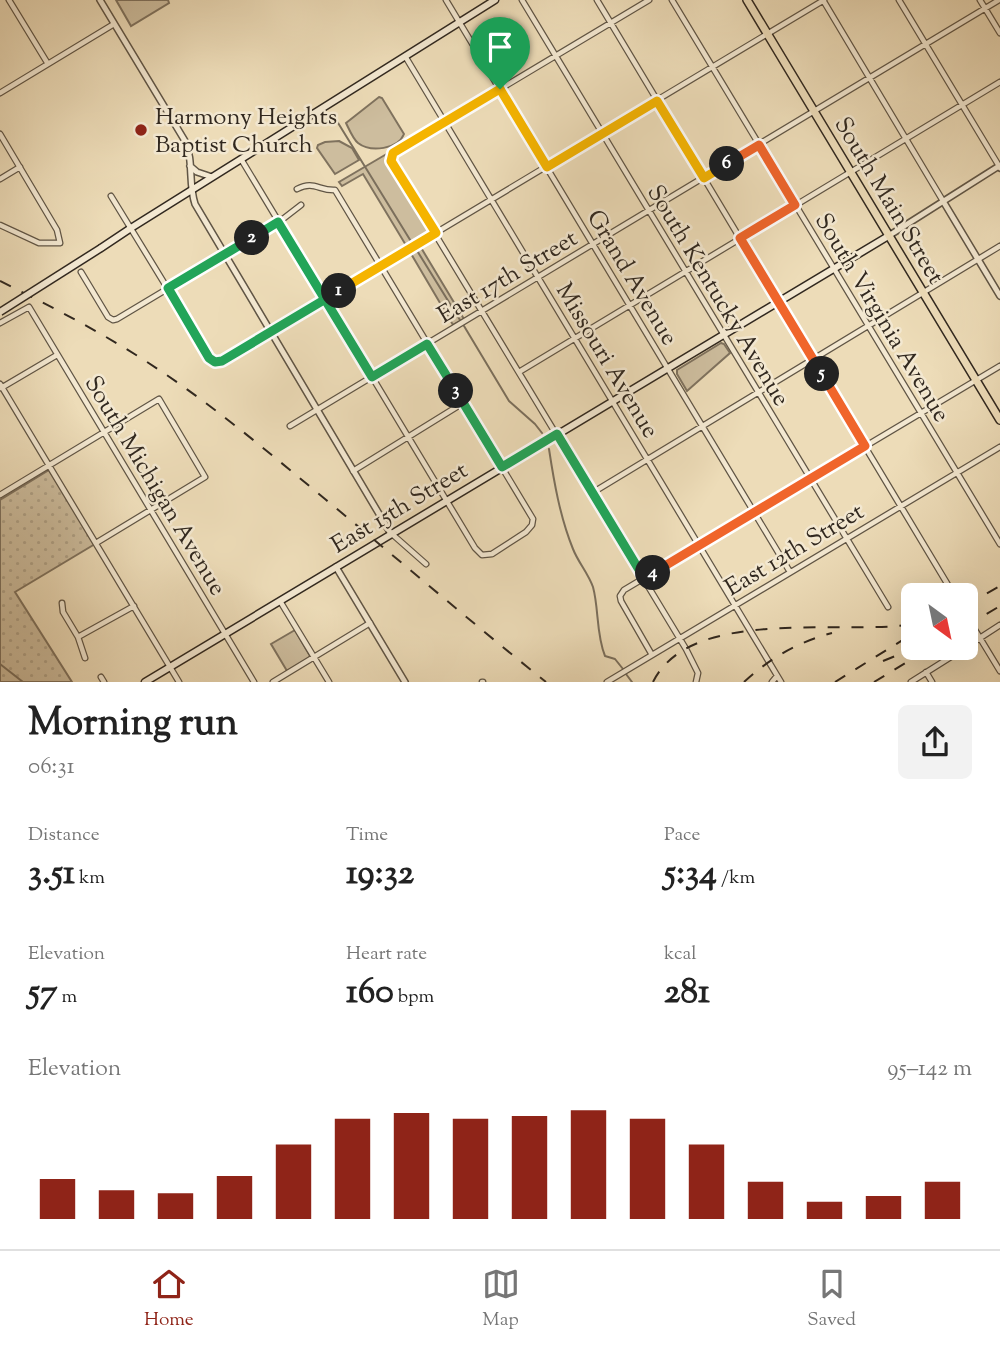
<!DOCTYPE html>
<html lang="en">
<head>
<meta charset="utf-8">
<style>
	body { margin:0; font-family:"Sorts Mill Goudy",serif; background:#f2f2f2; color:#222; height:100vh; display:flex; flex-direction:column; font-size:26px; white-space:nowrap }
	* { box-sizing:border-box; margin:0 }
	p { font-size:23px; color:#767676 }
	.icon { flex:none; width:38px; height:38px; fill:none; stroke:currentColor; stroke-width:2; stroke-linecap:round; stroke-linejoin:round }
	.map { position:relative; height:682px; overflow:hidden }
	.details { display:flex; flex-direction:column; background:#fff; flex:1 }
	.details>* { flex:none }
	.needle { width:46px; rotate:147deg }
	.tools { position:absolute; left:901px; top:583px; display:grid; gap:14px }
	.tools a { display:grid; place-items:center; width:77px; height:77px; border-radius:10px; background:#fff; box-shadow:0 7px 28px #0002; font-size:35px }
	.pin { position:absolute; display:grid; place-items:center; width:60px; height:60px; color:#fff; margin:-72px -30px; border-radius:50% 50% 50% 0; rotate:-45deg; box-shadow:0 0 7px #0007 }
	.pin .icon { rotate:45deg }
	.km { position:absolute; width:35px; height:35px; margin:-18px; border-radius:50%; background:#222; color:#fff; font-size:19px; line-height:35px; text-align:center }
	.round { display:grid; place-items:center; flex:none; width:74px; height:74px; border-radius:10px; background:#f2f2f2 }
	.summary { display:flex; align-items:center; justify-content:space-between; height:119px; padding:0 28px }
	h1 { font-size:38px; font-weight:700; line-height:52px }
	.figures { display:grid; grid-template-columns:repeat(3,1fr); gap:10px; height:119px; padding:7px 28px }
	.figures div { display:grid; align-content:center }
	.figures b { font-size:35px; font-weight:700 }
	.figures small { font-size:19px; font-weight:400 }
	.figures p { font-size:19px }
	.chart { height:196px; padding:14px 28px }
	.chart p { display:flex; justify-content:space-between }
	.chart svg { width:100%; height:126px; margin-top:7px; stroke:#8f2418; stroke-width:6 }
	.tab-bar { display:flex; justify-content:space-around; align-items:center; height:98px; border-top:2px solid #e0e0e0; background:#fff; font-size:19px; color:#767676 }
	.tab-bar a { display:grid; justify-items:center; gap:4px }
	.tab-bar .current { color:#8f2418 }
	.map>svg:first-child { display:block }
	.green { fill:#cdbd9e; stroke:#7f725e; stroke-width:2 }
	.park { fill:url(#park-dots); stroke:#7f725e; stroke-width:2 }
	.lines { fill:none; stroke-linecap:round; stroke-linejoin:round }
	.stream { stroke:#7b6f5c; stroke-width:2 }
	.minor-casing { stroke:#605545; stroke-width:7 }
	.tertiary-casing { stroke:#605545; stroke-width:8 }
	.secondary-casing { stroke:#31281f; stroke-width:9 }
	.primary-casing { stroke:#31281f; stroke-width:10 }
	.minor { stroke:#f3e8d1; stroke-width:4.5 }
	.tertiary { stroke:#f3e8d1; stroke-width:5 }
	.secondary { stroke:#f3e8d1; stroke-width:6 }
	.primary { stroke:#eddcb8; stroke-width:7 }
	.rail { stroke:#31281f; stroke-width:2; stroke-dasharray:12 12; stroke-linecap:butt }
	.secondary-bridge-casing { stroke:#31281f; stroke-width:9; stroke-linecap:butt }
	.secondary-bridge { stroke:#f3e8d1; stroke-width:6 }
	.split-1-casing { stroke:#fff; stroke-width:14 }
	.split-2-casing { stroke:#fff; stroke-width:14 }
	.split-3-casing { stroke:#fff; stroke-width:14 }
	.split-4-casing { stroke:#fff; stroke-width:14 }
	.split-5-casing { stroke:#fff; stroke-width:14 }
	.split-6-casing { stroke:#fff; stroke-width:14 }
	.split-7-casing { stroke:#fff; stroke-width:14 }
	.split-1 { stroke:#f5b400; stroke-width:9 }
	.split-2 { stroke:#22a559; stroke-width:9 }
	.split-3 { stroke:#22a559; stroke-width:9 }
	.split-4 { stroke:#22a559; stroke-width:9 }
	.split-5 { stroke:#f0652b; stroke-width:9 }
	.split-6 { stroke:#f0652b; stroke-width:9 }
	.split-7 { stroke:#f5b400; stroke-width:9 }
	.poi-dot { fill:#8f2418; stroke:#f3e8d1; stroke-width:2.5 }
	.labels { text-anchor:middle; stroke-width:5; stroke-linejoin:round; paint-order:stroke }
	.poi-label { font-size:24px; fill:#31281f; stroke:#f3e8d1; text-anchor:start }
	.street-label { font-size:24px; fill:#31281f; stroke:#f3e8d1 }
</style>
</head>
<body>
<div class="map">
<svg width="1000" height="682" viewBox="0 0 1000 682">
	<defs>
		<pattern id="park-dots" width="8" height="8" patternUnits="userSpaceOnUse" patternTransform="scale(1.75)"><rect width="8" height="8" fill="#cdbd9e"/><path d="M2 2h.1M6 6h.1" fill="none" stroke="#b0a288" stroke-width="1.8" stroke-linecap="round"/></pattern>
	</defs>
	<rect width="100%" height="100%" fill="#eddcb8"/>
	<filter id="stains"><feTurbulence type="fractalNoise" baseFrequency=".00286" numOctaves="4"/><feColorMatrix values="0 0 0 0 .2 0 0 0 0 .09 0 0 0 0 .02 0 0 0 .5 -.17"/></filter>
	<radialGradient id="worn" r=".72"><stop offset=".6" stop-color="#630" stop-opacity="0"/><stop offset="1" stop-color="#630" stop-opacity=".3"/></radialGradient>
	<!-- green -->
	<path class="green" d="M116 0H168L169 3 131 26Z
		M379 97 382 98 404 134C398 149 371 153 358 143 353 139 349 129 346 123Z
		M339 141 352 148 359 160 335 174 317 148 318 145 325 142Z
		M390 152 388 154 390 162 431 230 430 234 407 247 363 174 342 186 339 182Z
		M420 246 464 319 453 325 410 252Z
		M721 343 724 344 730 353 687 391 677 374V370Z
		M295 630 310 656 309 658 287 671 271 644Z"/>
	<!-- park -->
	<path class="park" d="M49 470 95 544 15 592 72 682H0V500Z"/>
	<g class="lines">
		<!-- stream -->
		<path class="stream" d="M335 118 412 243
			M416 249 460 320
			M464 326 509 401 535 424 542 433
			M549 449C554 482 560 517 573 549 578 562 588 573 593 587 599 609 596 634 605 656L615 659 623 669
			M0 664 23 682
			M626 674 632 682"/>
		<defs>
			<path id="minor" d="M9 0 48 64
				M446 0 790 572
				M522 0 888 607
				M597 0 954 595
				M649 0 393 153 391 161 686 649 698 673 696 682
				M672 0 1000 544
				M823 0 943 201
				M899 0 999 166
				M980 0 1000 33
				M405 56 781 682
				M0 93 114 24
				M0 134 57 230 60 243H39L0 225
				M241 159 475 548 482 555 492 554 526 532 532 525 533 519 335 190C319 191 314 180 297 189
				M0 179 20 167
				M111 196 210 358 215 362 222 361 824 0
				M81 272 108 317 113 320 117 319 279 222 301 205
				M0 323 29 307 254 682
				M519 372 1000 82
				M0 384 179 682
				M1 388 57 355
				M290 426 999 0
				M353 471 463 403
				M592 493 1000 246
				M0 495 159 399 205 477 96 543
				M392 534 426 564
				M280 601 329 682
				M62 603 63 612 78 637 85 658
				M966 615 1000 671
				M78 637 134 606
				M966 647 1000 625
				M652 655 621 601 620 596 624 590 1000 366
				M926 672 932 682
				M101 677 104 682
				M273 682 370 623
				M482 682H483
				M607 682 1000 447
				M772 682 777 676
				M911 682 965 648"/>
			<path id="tertiary" d="M100 0 185 141C194 161 188 183 195 204L391 534
				M190 166 197 172 212 177
				M943 201 1000 296
				M890 235 999 166 1000 168
				M336 567 405 682"/>
			<path id="secondary" d="M101 248 131 228 495 0
				M145 682 890 235"/>
			<path id="primary" d="M747 0 1000 420"/>
		</defs>
		<!-- minor casing -->
		<use href="#minor" class="minor-casing"/>
		<!-- tertiary casing -->
		<use href="#tertiary" class="tertiary-casing"/>
		<!-- secondary casing -->
		<use href="#secondary" class="secondary-casing"/>
		<!-- primary casing -->
		<use href="#primary" class="primary-casing"/>
		<!-- minor -->
		<use href="#minor" class="minor"/>
		<!-- tertiary -->
		<use href="#tertiary" class="tertiary"/>
		<!-- secondary -->
		<use href="#secondary" class="secondary"/>
		<!-- primary -->
		<use href="#primary" class="primary"/>
		<!-- rail -->
		<path class="rail" d="M0 281C50 306 97 330 144 360 208 401 267 451 325 499 399 560 471 622 546 682
			M966 605 1000 586
			M966 626 1000 606
			M883 661 915 648
			M653 682C691 605 844 636 914 624
			M744 682C770 658 798 642 832 633
			M835 682 914 633
			M874 682 930 648"/>
		<defs>
			<path id="secondary-bridge" d="M0 312 101 248"/>
		</defs>
		<!-- secondary-bridge casing -->
		<use href="#secondary-bridge" class="secondary-bridge-casing"/>
		<!-- secondary-bridge -->
		<use href="#secondary-bridge" class="secondary-bridge"/>
	</g>
	<g class="lines">
		<defs>
			<path id="split-1" d="M339 291 436 233 391 161 393 153 500 89"/>
			<path id="split-2" d="M252 238 168 288 209 358 215 362 222 361 339 291"/>
			<path id="split-3" d="M252 238 278 222 372 377 427 344 456 391"/>
			<path id="split-4" d="M456 391 502 467 557 434 644 578 653 573"/>
			<path id="split-5" d="M653 573 865 446 822 374"/>
			<path id="split-6" d="M727 164 759 145 795 205 740 238 822 374"/>
			<path id="split-7" d="M500 89 547 167 657 101 704 178 727 164"/>
		</defs>
		<!-- split-1 casing -->
		<use href="#split-1" class="split-1-casing"/>
		<!-- split-2 casing -->
		<use href="#split-2" class="split-2-casing"/>
		<!-- split-3 casing -->
		<use href="#split-3" class="split-3-casing"/>
		<!-- split-4 casing -->
		<use href="#split-4" class="split-4-casing"/>
		<!-- split-5 casing -->
		<use href="#split-5" class="split-5-casing"/>
		<!-- split-6 casing -->
		<use href="#split-6" class="split-6-casing"/>
		<!-- split-7 casing -->
		<use href="#split-7" class="split-7-casing"/>
		<!-- split-1 -->
		<use href="#split-1" class="split-1"/>
		<!-- split-2 -->
		<use href="#split-2" class="split-2"/>
		<!-- split-3 -->
		<use href="#split-3" class="split-3"/>
		<!-- split-4 -->
		<use href="#split-4" class="split-4"/>
		<!-- split-5 -->
		<use href="#split-5" class="split-5"/>
		<!-- split-6 -->
		<use href="#split-6" class="split-6"/>
		<!-- split-7 -->
		<use href="#split-7" class="split-7"/>
	</g>
	<!-- markers -->
	<circle class="poi-dot" cx="141" cy="130" r="7"/>
	<g class="labels">
		<!-- poi labels -->
		<g class="poi-label">
			<text x="155" y="124">Harmony Heights<tspan x="155" dy="28">Baptist Church</tspan></text>
		</g>
		<!-- street labels -->
		<g class="street-label">
			<text transform="translate(890 200) rotate(59)" y="8">South Main Street</text>
			<text transform="translate(507 276) rotate(-31)" y="8">East 17th Street</text>
			<text transform="translate(633 277) rotate(59)" y="8">Grand Avenue</text>
			<text transform="translate(719 295) rotate(59)" y="8">South Kentucky Avenue</text>
			<text transform="translate(883 317) rotate(59)" y="8">South Virginia Avenue</text>
			<text transform="translate(608 360) rotate(59)" y="8">Missouri Avenue</text>
			<text transform="translate(156 485) rotate(59)" y="8">South Michigan Avenue</text>
			<text transform="translate(399 507) rotate(-31)" y="8">East 15th Street</text>
			<text transform="translate(794 549) rotate(-31)" y="8">East 12th Street</text>
		</g>
	</g>
	<rect width="100%" height="100%" filter="url(#stains)"/>
	<rect width="100%" height="100%" fill="url(#worn)"/>
</svg>
<div class="tools">
<a><svg class="needle" viewBox="-14 -14 28 28"><path d="M0-13l5 13h-10z" fill="#e53935"/><path d="M0 13l5-13h-10z" fill="#767676"/></svg></a>
</div>
<div class="pin" style="left:500px;top:89px;background:#1e9e55"><svg class="icon" aria-label="arrive" viewBox="0 0 24 24"><path d="M6 21V4h12l-3 4 3 4H6"/></svg></div>
<b class="km" style="left:339px;top:291px">1</b>
<b class="km" style="left:252px;top:238px">2</b>
<b class="km" style="left:456px;top:391px">3</b>
<b class="km" style="left:653px;top:573px">4</b>
<b class="km" style="left:822px;top:374px">5</b>
<b class="km" style="left:727px;top:164px">6</b>
</div>
<section class="details">
<div class="summary"><div><h1>Morning run</h1><p>06:31</p></div><a class="round"><svg class="icon" aria-label="share" viewBox="0 0 24 24"><path d="M12 15V3M7 8l5-5 5 5M5 13v7h14v-7"/></svg></a></div>
<div class="figures">
<div><p>Distance</p><b>3.51<small> km</small></b></div>
<div><p>Time</p><b>19:32</b></div>
<div><p>Pace</p><b>5:34<small> /km</small></b></div>
</div>
<div class="figures">
<div><p>Elevation</p><b>57<small> m</small></b></div>
<div><p>Heart rate</p><b>160<small> bpm</small></b></div>
<div><p>kcal</p><b>281</b></div>
</div>
<div class="chart"><p><span>Elevation</span>95–142 m</p>
<svg viewBox="0 0 160 44" preserveAspectRatio="none"><path d="M5 44V30M15 44V34M25 44V35M35 44V29M45 44V18M55 44V9M65 44V7M75 44V9M85 44V8M95 44V6M105 44V9M115 44V18M125 44V31M135 44V38M145 44V36M155 44V31"/></svg>
</div>
</section>
<nav class="tab-bar">
<a class="current"><svg class="icon" aria-label="home" viewBox="0 0 24 24"><path d="M3 11l9-7 9 7M6 9v11h12V9"/></svg>Home</a>
<a><svg class="icon" aria-label="map" viewBox="0 0 24 24"><path d="M3 6l6-2 6 2 6-2v14l-6 2-6-2-6 2zM9 4v14M15 6v14"/></svg>Map</a>
<a><svg class="icon" aria-label="saved" viewBox="0 0 24 24"><path d="M7 4h10v16l-5-4-5 4z"/></svg>Saved</a>
</nav>
</body>
</html>
